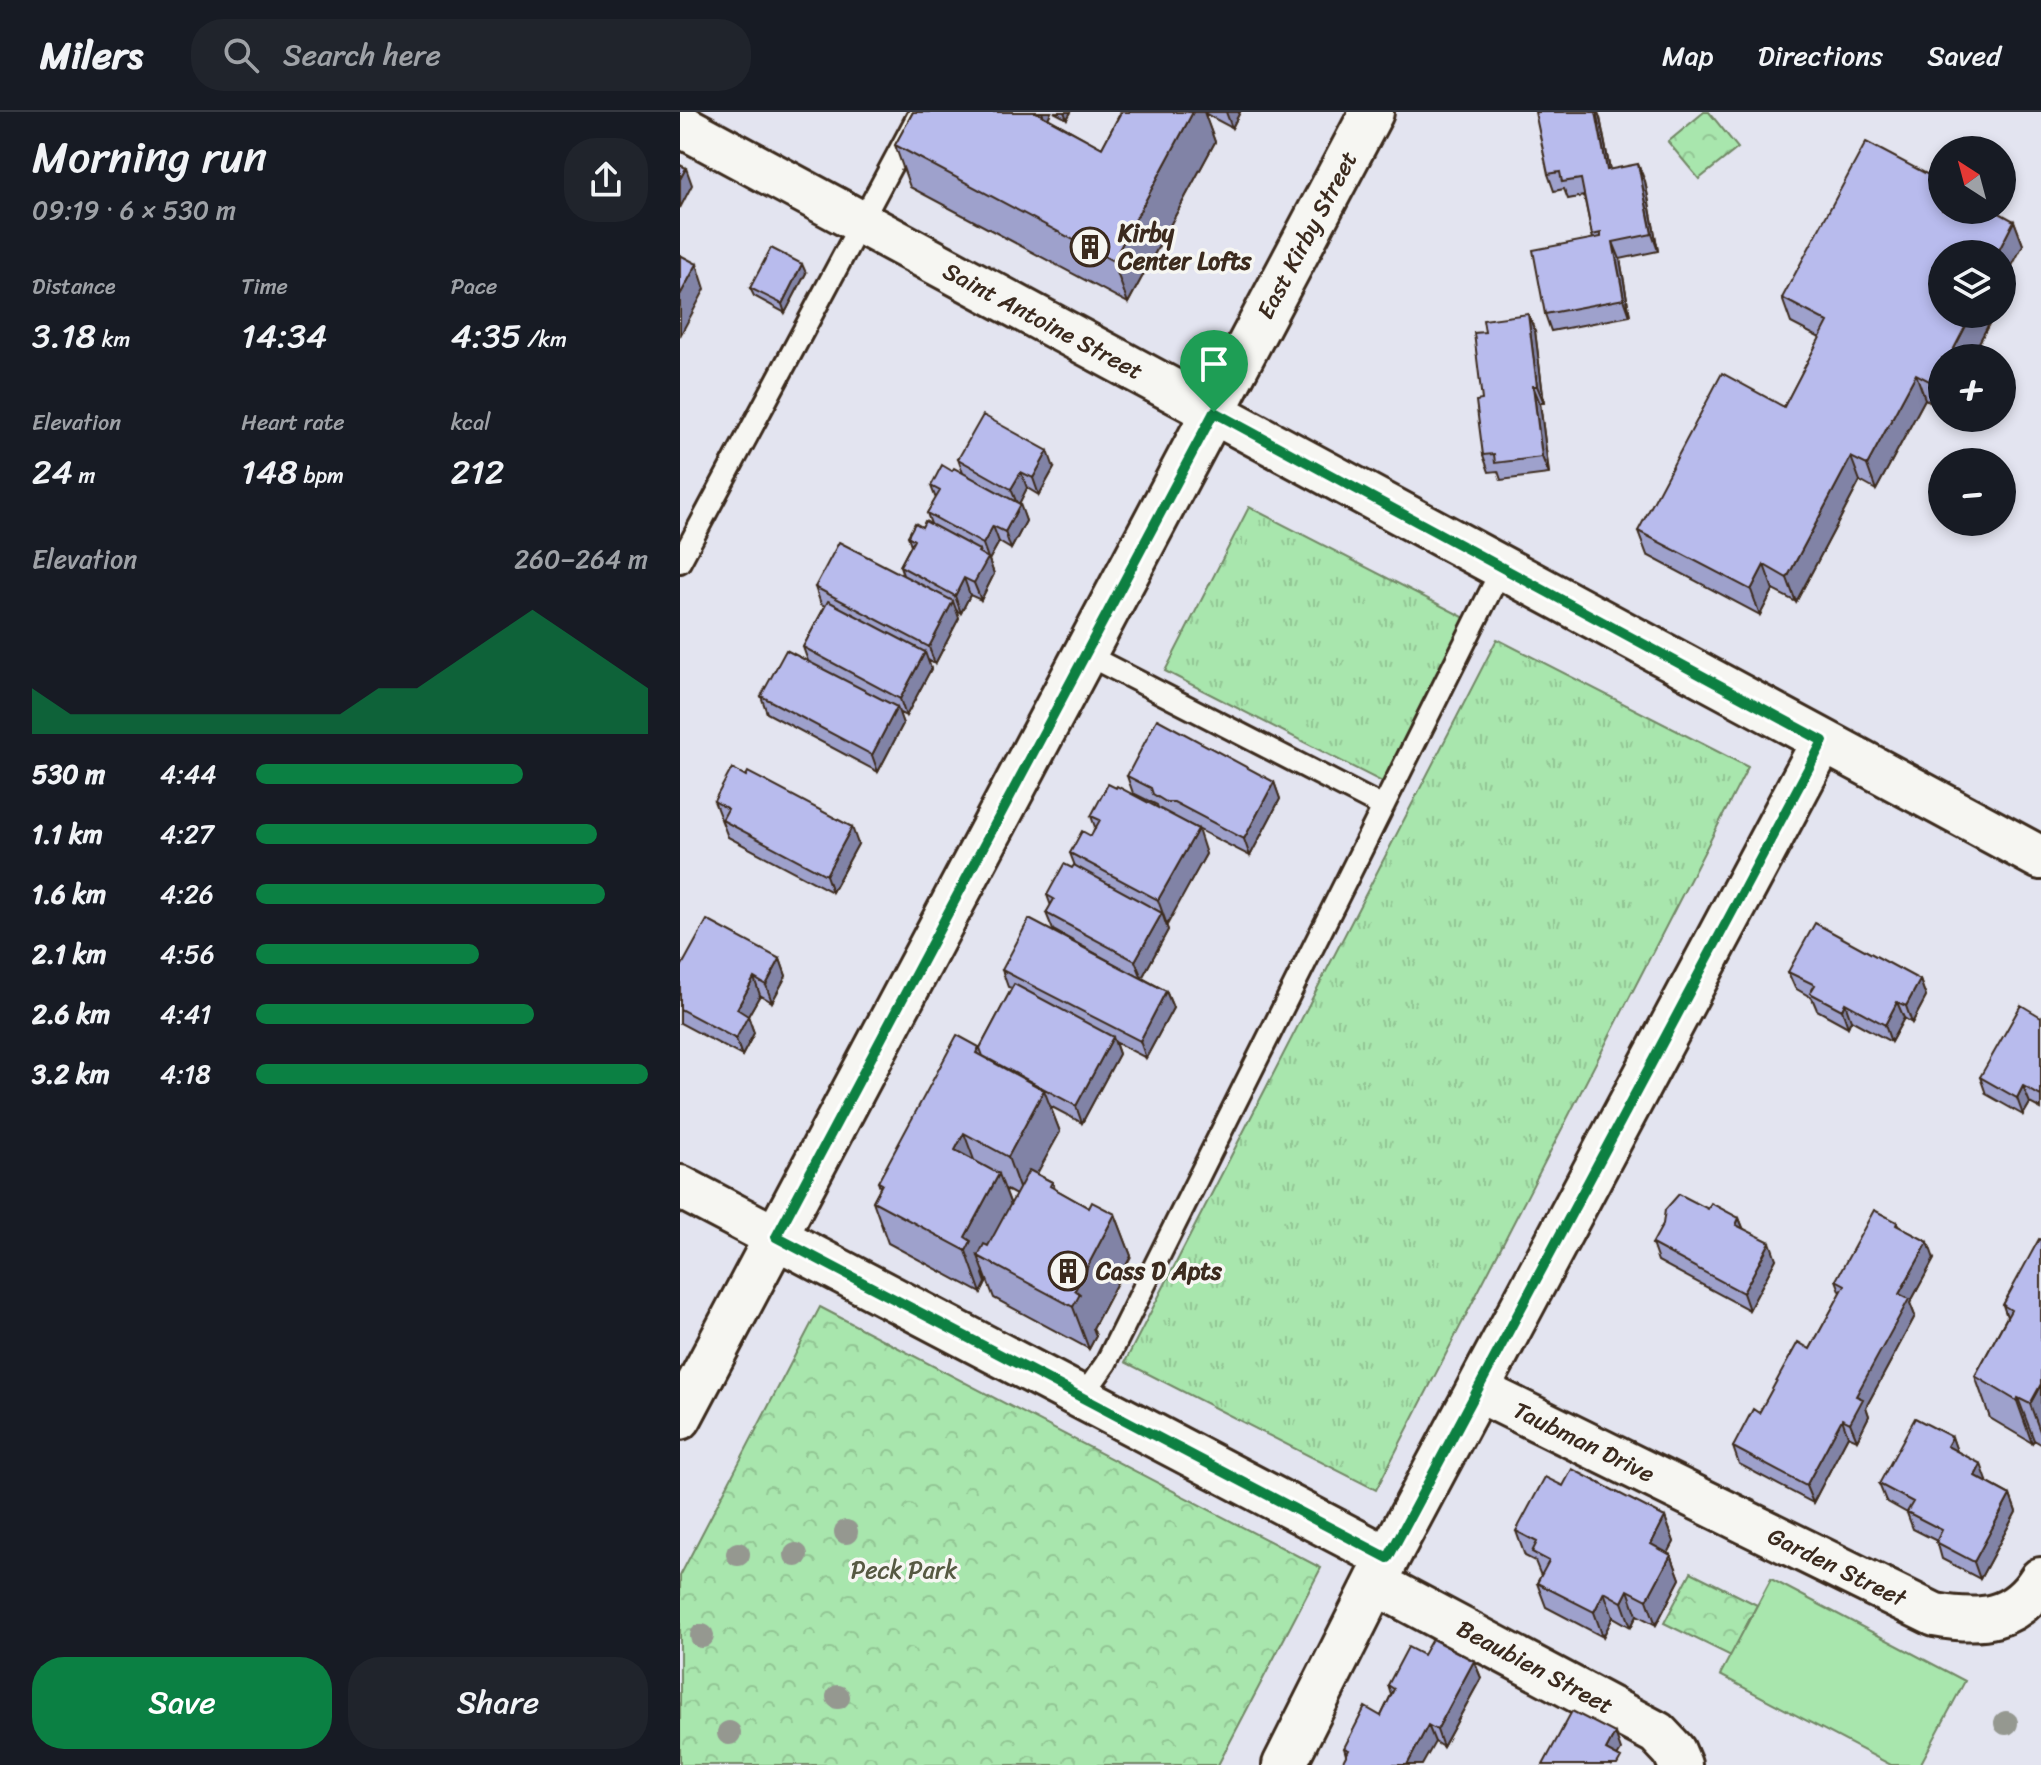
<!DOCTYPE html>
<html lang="en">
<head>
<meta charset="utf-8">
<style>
	body { margin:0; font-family:Sriracha,sans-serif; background:#20242c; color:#f1f3f6; height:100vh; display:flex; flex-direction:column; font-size:30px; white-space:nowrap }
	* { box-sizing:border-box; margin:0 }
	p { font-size:26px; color:#9ea1a6 }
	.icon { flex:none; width:44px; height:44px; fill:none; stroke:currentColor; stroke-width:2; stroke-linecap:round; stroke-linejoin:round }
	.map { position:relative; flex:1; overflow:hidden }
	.sheet { display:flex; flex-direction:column; background:#171b24; width:680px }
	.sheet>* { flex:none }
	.needle { width:52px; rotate:324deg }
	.fabs { position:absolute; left:1248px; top:24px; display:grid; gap:16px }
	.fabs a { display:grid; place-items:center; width:88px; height:88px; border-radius:50%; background:#171b24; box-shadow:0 4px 12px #0003; font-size:40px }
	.pin { position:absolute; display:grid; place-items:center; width:68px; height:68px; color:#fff; margin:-82px -34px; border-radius:50% 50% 50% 0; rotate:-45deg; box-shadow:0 0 8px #0007 }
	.pin .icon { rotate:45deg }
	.round { display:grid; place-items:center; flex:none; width:84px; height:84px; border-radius:32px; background:#20242c }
	.headline { display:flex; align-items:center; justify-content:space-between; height:136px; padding:0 32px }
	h1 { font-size:44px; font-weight:600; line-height:60px }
	.stats { display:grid; grid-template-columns:repeat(3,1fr); gap:12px; height:136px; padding:8px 32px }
	.stats div { display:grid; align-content:center }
	.stats b { font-size:34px; font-weight:600 }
	.stats small { font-size:22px; font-weight:400 }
	.stats p { font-size:22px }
	.chart { height:224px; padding:16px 32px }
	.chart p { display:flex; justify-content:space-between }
	.chart svg { width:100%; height:144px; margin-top:8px; fill:#0b8043; opacity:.7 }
	.primary-button { display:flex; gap:16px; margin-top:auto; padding:16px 32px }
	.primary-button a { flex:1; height:92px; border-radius:32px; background:#0b8043; color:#fff; font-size:32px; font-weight:600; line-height:92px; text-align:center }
	.primary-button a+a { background:#20242c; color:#f1f3f6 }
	ul { padding:0 32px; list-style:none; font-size:26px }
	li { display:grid; grid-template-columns:128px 96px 1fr; align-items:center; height:60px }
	li i { height:20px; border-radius:10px; background:#0b8043 }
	header { display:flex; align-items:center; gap:48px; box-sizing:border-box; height:112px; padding:0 40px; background:#171b24; border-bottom:2px solid #363941 }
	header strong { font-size:38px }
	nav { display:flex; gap:44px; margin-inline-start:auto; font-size:28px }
	.search { width:560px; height:72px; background:#20242c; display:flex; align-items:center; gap:20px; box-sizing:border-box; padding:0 28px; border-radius:32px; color:#9ea1a6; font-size:30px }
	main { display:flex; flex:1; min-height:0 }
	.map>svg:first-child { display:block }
	.grass { fill:url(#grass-tufts); stroke:#728866; stroke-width:2 }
	.forest { fill:url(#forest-crowns); stroke:#728866; stroke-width:2 }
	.pitch { fill:#a8e6ad; stroke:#728866; stroke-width:2 }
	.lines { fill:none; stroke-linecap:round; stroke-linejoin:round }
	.lane-casing { stroke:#3b2a1e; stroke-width:26 }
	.street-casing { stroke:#3b2a1e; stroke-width:48 }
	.lane { stroke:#f6f6f2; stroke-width:20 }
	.street { stroke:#f6f6f2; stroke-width:42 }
	.tree { fill:#959890 }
	.wall { fill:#9ea1cc; stroke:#3b2a1e; stroke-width:2; fill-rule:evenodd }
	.shaded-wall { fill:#8183a6; stroke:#3b2a1e; stroke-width:2 }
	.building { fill:#b8bbed; stroke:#3b2a1e; stroke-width:2 }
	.route-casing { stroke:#fff; stroke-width:16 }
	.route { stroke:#0b8043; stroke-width:10 }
	.labels { text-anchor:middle; stroke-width:7; stroke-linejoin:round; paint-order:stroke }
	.poi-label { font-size:24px; font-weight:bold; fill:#3b2a1e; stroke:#f6f6f2; text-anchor:start }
	.street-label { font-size:24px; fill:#3b2a1e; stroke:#f6f6f2 }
	.park-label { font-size:24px; fill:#565942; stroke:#f6f6f2 }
</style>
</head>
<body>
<header>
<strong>Milers</strong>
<div class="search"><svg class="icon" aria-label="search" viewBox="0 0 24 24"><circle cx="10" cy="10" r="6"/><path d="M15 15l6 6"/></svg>Search here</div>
<nav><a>Map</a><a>Directions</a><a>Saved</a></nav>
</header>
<main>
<section class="sheet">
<div class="headline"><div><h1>Morning run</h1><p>09:19 · 6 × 530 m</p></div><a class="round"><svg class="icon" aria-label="share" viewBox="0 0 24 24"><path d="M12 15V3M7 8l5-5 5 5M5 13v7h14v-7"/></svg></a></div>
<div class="stats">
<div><p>Distance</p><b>3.18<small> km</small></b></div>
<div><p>Time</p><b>14:34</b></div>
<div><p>Pace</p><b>4:35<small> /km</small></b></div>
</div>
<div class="stats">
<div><p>Elevation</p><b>24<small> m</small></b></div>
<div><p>Heart rate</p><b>148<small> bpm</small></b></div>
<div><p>kcal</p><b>212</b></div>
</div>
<div class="chart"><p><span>Elevation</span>260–264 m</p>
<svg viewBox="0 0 160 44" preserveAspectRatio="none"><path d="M0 44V30L10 38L20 38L30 38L40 38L50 38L60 38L70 38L80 38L90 30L100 30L110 22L120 14L130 6L140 14L150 22L160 30V44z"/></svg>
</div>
<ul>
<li><b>530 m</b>4:44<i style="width:68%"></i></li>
<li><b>1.1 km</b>4:27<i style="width:87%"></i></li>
<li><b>1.6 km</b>4:26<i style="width:89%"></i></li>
<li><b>2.1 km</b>4:56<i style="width:57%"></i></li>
<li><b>2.6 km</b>4:41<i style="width:71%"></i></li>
<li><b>3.2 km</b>4:18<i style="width:100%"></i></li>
</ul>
<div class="primary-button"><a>Save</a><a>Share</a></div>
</section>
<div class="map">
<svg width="1361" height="1653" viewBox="0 0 1361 1653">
	<defs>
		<pattern id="grass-tufts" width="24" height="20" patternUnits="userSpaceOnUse" patternTransform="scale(2)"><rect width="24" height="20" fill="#a8e6ad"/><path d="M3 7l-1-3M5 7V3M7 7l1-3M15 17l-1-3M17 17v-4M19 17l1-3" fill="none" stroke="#92c594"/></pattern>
		<pattern id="forest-crowns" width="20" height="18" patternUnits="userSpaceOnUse" patternTransform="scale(2)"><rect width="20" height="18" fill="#a8e6ad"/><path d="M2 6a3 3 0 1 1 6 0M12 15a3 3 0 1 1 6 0" fill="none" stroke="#92c594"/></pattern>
	</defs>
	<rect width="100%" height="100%" fill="#e3e4f0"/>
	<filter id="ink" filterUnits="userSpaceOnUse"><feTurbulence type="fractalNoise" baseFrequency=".0125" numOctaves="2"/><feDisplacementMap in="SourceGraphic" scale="16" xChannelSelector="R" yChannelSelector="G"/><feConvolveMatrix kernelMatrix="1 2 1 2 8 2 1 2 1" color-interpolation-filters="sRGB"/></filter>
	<g filter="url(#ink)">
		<!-- grass -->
		<path class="grass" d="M569 395 789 508 706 672 485 559Z
			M817 527 1068 655 696 1378 445 1250Z"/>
		<!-- forest -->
		<path class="forest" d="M1024 0H1029L1058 36 1019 67 988 30Z
			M140 1195 641 1456 538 1653H0V1464Z
			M1011 1460 1077 1493 1051 1544 984 1511Z"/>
		<!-- pitch -->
		<path class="pitch" d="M1091 1467 1285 1569 1240 1653H1211L1040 1563Z"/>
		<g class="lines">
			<defs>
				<path id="lane" d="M0 450 240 0
					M405 542 703 695
					M403 1284 426 1251 822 456"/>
				<path id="street" d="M0 13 1361 746
					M0 1075 708 1446
					M799 1279 1255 1503C1300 1511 1335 1509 1361 1467
					M0 1306 692 0
					M697 1472 977 1621 994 1639 1000 1653
					M604 1653 708 1446 1143 629"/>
			</defs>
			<!-- lane casing -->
			<use href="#lane" class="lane-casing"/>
			<!-- street casing -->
			<use href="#street" class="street-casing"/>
			<!-- lane -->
			<use href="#lane" class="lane"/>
			<!-- street -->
			<use href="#street" class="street"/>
		</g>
		<!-- trees -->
		<g class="tree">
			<circle cx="166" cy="1420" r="12"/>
			<circle cx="58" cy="1442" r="12"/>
			<circle cx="116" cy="1443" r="12"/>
			<circle cx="22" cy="1524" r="12"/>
			<circle cx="158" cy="1585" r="12"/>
			<circle cx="1326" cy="1611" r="12"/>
			<circle cx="49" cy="1621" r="12"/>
		</g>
		<!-- wall -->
		<path class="wall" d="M233 0H371L368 6 422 36 441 0H560L552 16 524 1 535 30 448 191 230 75 215 33Z
			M374 0H391L387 7Z
			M920 6 930 58 965 69 978 139 940 147 950 204 871 219 865 202 913 127 904 84 888 87 884 77 874 79 868 62Z
			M1334 109 1343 133 1262 202H1314L1291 246H1262V296L1245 287 1196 378 1180 369 1116 490 1093 478 1080 503 967 443 958 419 1104 295 1140 226 1111 211 1102 186Z
			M126 161 105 201 74 184 70 176Z
			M848 202 855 219 864 291H860L869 362 821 368 818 359 809 360 803 343 802 288 805 220Z
			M278 347 374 356 359 383 347 376 339 391 346 409 331 437 319 430 309 448 314 462 301 488 290 483 281 501 276 498 279 506 255 552 248 548 251 557 226 604 218 600 223 612 198 660 87 601 81 584 128 549 123 535 145 494 141 492 135 475 223 463 220 454 231 433 228 424 242 415 251 412 247 401 256 387 251 374 272 359 283 361Z
			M447 664 594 670 600 687 570 744 498 707 526 742 486 813 488 818 462 866 486 879 493 896 466 946 435 930 439 942 402 1011 370 994 380 1020 356 1062 372 1070 375 1077 409 1096 435 1102 451 1144 413 1216 416 1224 409 1237 314 1186 304 1160 303 1162 306 1171 301 1181 208 1131 193 1089 200 1076 198 1070 300 936 332 876 328 875 322 858 442 856 373 818 366 801 371 794 367 783 395 754 390 741 411 724 415 715 411 704 478 696 477 693 453 681ZM325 1077 336 1083 331 1093Z
			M34 689 178 732 152 780 48 725Z
			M100 847 106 864 92 890 80 883 68 904 74 921 62 944 0 911V857Z
			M1108 860 1240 868 1246 885 1232 911 1224 906 1211 930 1171 908 1168 915 1137 898 1132 886 1115 876Z
			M1361 905V997L1350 991 1343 1003 1306 982 1300 965Z
			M1028 1097 1059 1106 1063 1116 1096 1147 1069 1198 978 1149 972 1132Z
			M1217 1110 1218 1114 1254 1147 1230 1191 1235 1204 1186 1295 1189 1304 1177 1328 1168 1324 1133 1391 1059 1352 1053 1335 1130 1237 1161 1181 1156 1168Z
			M1361 1128V1332L1354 1328 1352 1331 1310 1306 1295 1264 1327 1205 1323 1193Z
			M1272 1325 1277 1340 1307 1369 1306 1370 1330 1383 1336 1400 1300 1467 1262 1447 1257 1429 1233 1417 1227 1401 1206 1389 1199 1372Z
			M883 1374 985 1405 994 1430 988 1441 991 1443 1000 1467 976 1513 957 1503 951 1515 933 1505 923 1525 866 1495 857 1471 861 1464 855 1449 845 1444 836 1419Z
			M743 1543 794 1549 801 1566 763 1635 755 1630 666 1643 664 1636 701 1604 711 1583 708 1573Z"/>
		<!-- shaded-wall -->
		<path class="shaded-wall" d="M362 0H371L366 11Z
			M384 0H391L387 7Z
			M513 0H524L535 30 448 191 433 149Z
			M546 0H560L552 16Z
			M916 0H918L920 6 933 75 927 58Z
			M958 52 965 69 978 139 972 122Z
			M6 56 12 73 0 96V67Z
			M1334 109 1343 133 1322 173V142H1317Z
			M933 130 940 147 950 204 944 187Z
			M17 152 25 177 0 224V183Z
			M122 152 126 161 105 201 102 192Z
			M848 202 855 219 864 291 857 274Z
			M1292 202H1314L1291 246H1269Z
			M1262 258V292L1255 272Z
			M1236 262 1245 287 1196 378 1187 353Z
			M853 274 860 291 869 362 862 345Z
			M368 339 374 356 359 383 353 366Z
			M1171 345 1180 369 1116 490 1107 466Z
			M341 360 347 376 338 394 331 377Z
			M340 392 346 409 331 437 325 420Z
			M313 414 319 430 309 448 314 462 301 488 294 471 298 440 299 438 304 452 308 446 303 432Z
			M1084 453 1093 478 1080 503 1071 478Z
			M284 466 290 483 281 501 275 484Z
			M273 489 279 506 255 552 249 535Z
			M245 540 251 557 226 604 220 587Z
			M217 595 223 612 198 660 192 643Z
			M594 670 600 687 570 744 564 727Z
			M172 715 178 732 152 780 146 763Z
			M518 717 526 742 487 813 478 788Z
			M482 801 488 818 462 866 455 849Z
			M100 847 106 864 92 890 86 873Z
			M74 866 80 883 68 904 74 921 62 944 56 927 57 897Z
			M1240 868 1246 885 1232 911 1226 894Z
			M486 879 493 896 466 946 460 929Z
			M1217 890 1224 906 1211 930 1205 913Z
			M1165 891 1171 908 1168 915 1162 898Z
			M433 925 439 942 402 1011 396 994Z
			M1343 974 1350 991 1343 1003 1337 986Z
			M364 978 380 1020 343 1087 328 1045Z
			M284 1021 300 1064 275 1038Z
			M319 1062 335 1104 309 1150 298 1144 304 1160 303 1162 306 1171 301 1181 286 1139 285 1125Z
			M435 1102 451 1144 413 1216 416 1224 409 1237 393 1195 395 1178Z
			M1059 1106 1066 1123 1056 1113Z
			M1090 1130 1096 1147 1069 1198 1063 1181Z
			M1248 1130 1254 1147 1230 1191 1235 1204 1186 1295 1189 1304 1177 1328 1170 1311 1176 1284 1219 1182Z
			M1361 1272V1322L1350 1292Z
			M1338 1286 1354 1328 1352 1331 1337 1289Z
			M1162 1307 1168 1324 1133 1391 1126 1374Z
			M1272 1325 1278 1342 1267 1334Z
			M1301 1352 1307 1369 1301 1381 1295 1364Z
			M1330 1383 1336 1400 1300 1467 1294 1450Z
			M985 1405 994 1430 980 1457 971 1432Z
			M991 1443 1000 1467 976 1513 967 1488Z
			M948 1478 957 1503 951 1515 942 1490Z
			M924 1480 933 1505 923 1525 914 1500Z
			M794 1549 801 1566 763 1635 757 1618Z
			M748 1613 755 1630 742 1653H727Z
			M935 1621 941 1638 932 1653 926 1638Z"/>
		<!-- building -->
		<path class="building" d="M233 0H356L422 36 441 0H513L433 149 215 33Z
			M855 0H916L927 58 958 52 972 122 933 130 944 187 865 202 853 138 921 125V121L912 123 901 67 882 70 880 60 868 62Z
			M1186 30 1262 70V98H1314L1334 109 1317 142H1262V202H1292L1269 246H1262V258L1255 272 1236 262 1187 353 1171 345 1107 466 1084 453 1071 478 958 419 1042 261 1104 295 1148 210 1102 186Z
			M0 53 6 56 0 67Z
			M91 136 122 152 102 192 70 176Z
			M0 143 17 152 0 183Z
			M848 202 857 274H853L862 345 815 351 814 342 803 343 796 289 802 288 794 221 805 220 803 208Z
			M303 303 368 339 353 366 341 360 331 377 278 347Z
			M262 353 272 359 274 356 340 392 325 420 313 414 303 432 247 401 260 379 251 374Z
			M245 409 299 438 298 440 308 446 294 471 284 466 275 484 220 454 234 428 228 424 235 411 242 415Z
			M159 430 273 489 249 535 135 475Z
			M148 489 245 540 220 587 123 535Z
			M106 538 217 595 192 643 81 584Z
			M477 607 594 670 564 727 494 690H486L473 682 471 676 447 664Z
			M52 656 66 664 68 660 172 715 146 763 42 708 48 697 34 689Z
			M428 672 436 676 437 674 518 717 478 788 390 741 402 719 411 724 420 708 411 704Z
			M384 752 392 756 394 753 482 801 455 849 366 801 374 787 367 783Z
			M349 807 486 879 460 929 322 858Z
			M27 808 100 847 86 873 74 866 57 897 68 904 56 927 0 897V857Z
			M1135 811 1240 868 1226 894 1217 890 1205 913 1165 891 1162 898 1130 881 1135 873 1108 860Z
			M334 872 433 925 396 994 303 944 300 936Z
			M1341 893 1361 905V984L1343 974 1337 986 1300 965Z
			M277 923 299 935 296 941 364 978 328 1045 284 1021 275 1038 319 1062 285 1125 291 1129 286 1139 193 1089 202 1072 198 1070Z
			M349 1058 372 1070 370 1074 409 1096 412 1090 435 1102 395 1178 400 1182 393 1195 298 1144 304 1132 308 1134Z
			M999 1082 1028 1097 1031 1091 1059 1106 1056 1113 1090 1130 1063 1181 972 1132 983 1112 985 1098Z
			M1194 1098 1217 1110 1216 1113 1248 1130 1219 1182 1229 1187 1176 1284 1183 1287 1170 1311 1162 1307 1126 1374 1053 1335 1073 1297 1079 1301 1118 1230 1130 1237 1165 1173 1156 1168Z
			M1359 1127 1361 1128V1272L1350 1292 1338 1286 1337 1289 1295 1264 1331 1198 1323 1193Z
			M1235 1306 1272 1325 1267 1334 1301 1352 1295 1364 1330 1383 1294 1450 1256 1430 1262 1418 1227 1400 1233 1390 1199 1372Z
			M892 1357 985 1405 971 1432 991 1443 967 1488 948 1478 942 1490 924 1480 914 1500 857 1471 869 1449 852 1440 857 1430 836 1419 865 1365 883 1374Z
			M752 1527 794 1549 757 1618 748 1613 727 1653H661L669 1638 664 1636 685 1595 701 1604 714 1577 708 1573 728 1535 743 1543Z
			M892 1599 935 1621 926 1638 941 1646 937 1653H863Z"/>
	</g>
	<g class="lines" filter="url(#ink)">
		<defs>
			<path id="route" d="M534 300 1143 629 708 1446 96 1125Z"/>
		</defs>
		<!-- route casing -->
		<use href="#route" class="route-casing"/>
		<!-- route -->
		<use href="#route" class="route"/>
	</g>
	<!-- icons -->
	<defs>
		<symbol id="building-ring" viewBox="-11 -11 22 22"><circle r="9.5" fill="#f6f6f2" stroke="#3b2a1e" stroke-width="1.5"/><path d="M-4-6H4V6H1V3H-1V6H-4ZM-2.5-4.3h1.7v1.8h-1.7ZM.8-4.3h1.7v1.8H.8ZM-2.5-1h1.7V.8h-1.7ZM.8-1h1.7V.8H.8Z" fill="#3b2a1e"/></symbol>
	</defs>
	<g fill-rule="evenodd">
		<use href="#building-ring" x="388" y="113" width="44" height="44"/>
		<use href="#building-ring" x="366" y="1137" width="44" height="44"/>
	</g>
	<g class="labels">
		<!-- poi labels -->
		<g class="poi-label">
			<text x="438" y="129">Kirby<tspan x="438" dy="28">Center Lofts</tspan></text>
			<text x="416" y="1167">Cass D Apts</text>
		</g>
		<!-- street labels -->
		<g class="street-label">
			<text transform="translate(627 123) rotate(-62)" y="8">East Kirby Street</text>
			<text transform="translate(363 209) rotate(28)" y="8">Saint Antoine Street</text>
			<text transform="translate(904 1330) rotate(26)" y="8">Taubman Drive</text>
			<text transform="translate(1157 1455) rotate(26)" y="8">Garden Street</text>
			<text transform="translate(855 1555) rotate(28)" y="8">Beaubien Street</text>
		</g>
		<!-- park labels -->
		<g class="park-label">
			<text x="224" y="1466">Peck Park</text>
		</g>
	</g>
</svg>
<div class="fabs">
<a><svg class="needle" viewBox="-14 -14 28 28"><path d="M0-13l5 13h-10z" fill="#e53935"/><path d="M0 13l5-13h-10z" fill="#9ea1a6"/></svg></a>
<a><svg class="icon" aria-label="layers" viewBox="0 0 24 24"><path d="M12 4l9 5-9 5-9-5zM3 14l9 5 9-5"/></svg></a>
<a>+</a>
<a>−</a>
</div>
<div class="pin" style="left:534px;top:300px;background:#1e9e55"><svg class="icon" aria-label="arrive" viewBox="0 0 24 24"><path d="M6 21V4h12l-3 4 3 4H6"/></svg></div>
</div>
</main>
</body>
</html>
